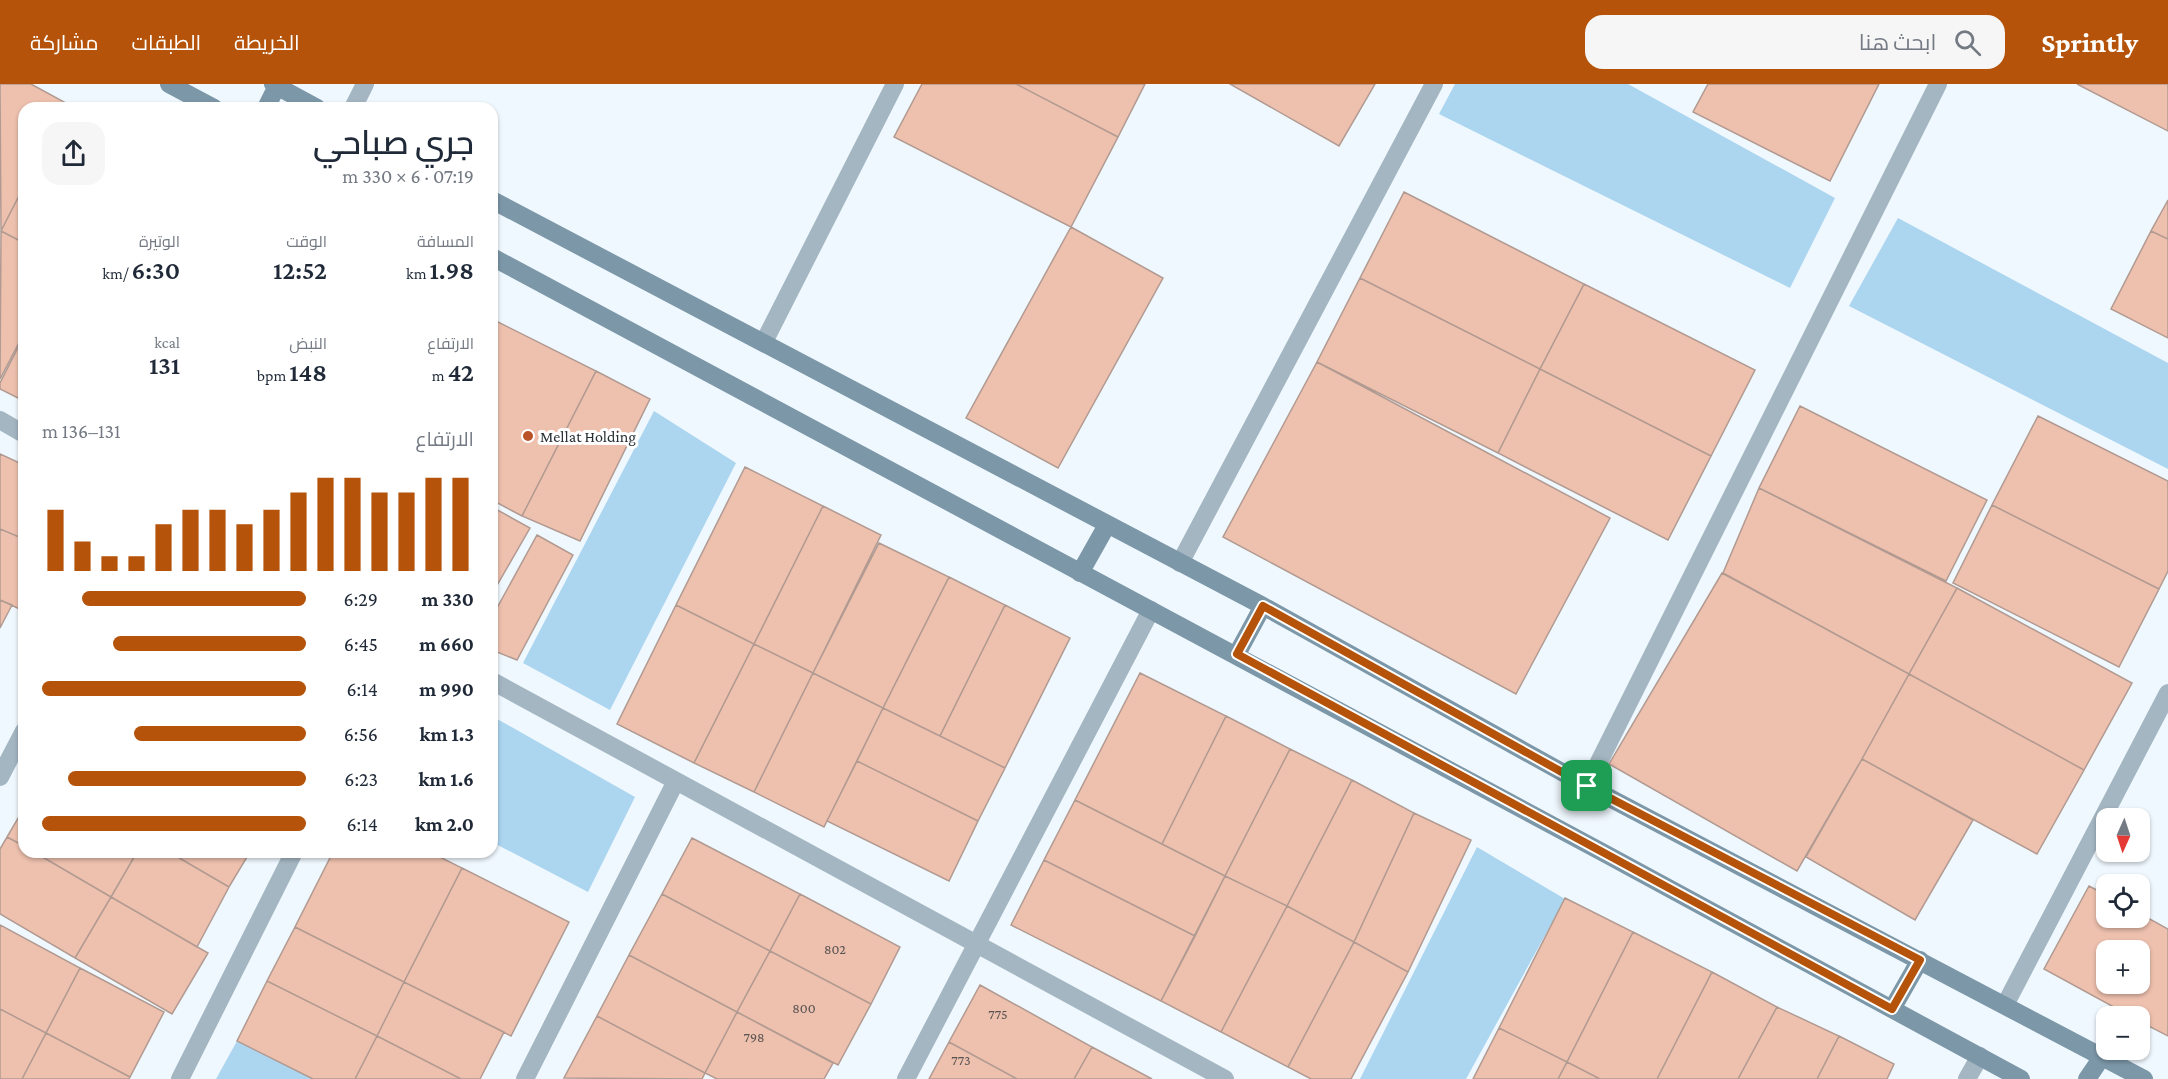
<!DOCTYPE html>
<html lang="ar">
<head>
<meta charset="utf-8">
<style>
	body { margin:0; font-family:"Crimson Pro",Cairo,serif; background:#f6f6f7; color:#1f2937; direction:rtl; height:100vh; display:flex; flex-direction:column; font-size:22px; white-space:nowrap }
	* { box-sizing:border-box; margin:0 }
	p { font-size:20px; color:#747a83 }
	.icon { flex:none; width:33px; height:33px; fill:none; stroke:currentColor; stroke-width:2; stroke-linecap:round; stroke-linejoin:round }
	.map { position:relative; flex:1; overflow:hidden; direction:ltr }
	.drawer { position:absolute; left:18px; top:18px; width:480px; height:756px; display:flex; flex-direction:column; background:#fff; border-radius:18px; box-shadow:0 2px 4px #0004; direction:rtl }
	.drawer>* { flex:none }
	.needle { width:39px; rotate:183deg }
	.tools { position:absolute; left:2096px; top:724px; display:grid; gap:12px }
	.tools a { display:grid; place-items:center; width:54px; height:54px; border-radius:12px; background:#fff; box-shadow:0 2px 4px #0004; font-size:30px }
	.pin { position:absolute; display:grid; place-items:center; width:51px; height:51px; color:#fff; margin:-26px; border-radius:12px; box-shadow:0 3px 9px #0006 }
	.round { display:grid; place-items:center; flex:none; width:63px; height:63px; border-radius:18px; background:#f6f6f7 }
	.head { display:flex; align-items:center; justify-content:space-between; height:102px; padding:0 24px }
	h1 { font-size:33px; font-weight:600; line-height:45px }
	.figures { display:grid; grid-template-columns:repeat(3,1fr); gap:9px; height:102px; padding:6px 24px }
	.figures div { display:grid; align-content:center }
	.figures b { font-size:26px; font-weight:600 }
	.figures small { font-size:16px; font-weight:400 }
	.figures p { font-size:16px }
	.chart { height:168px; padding:12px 24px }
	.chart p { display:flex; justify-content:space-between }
	.chart svg { width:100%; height:108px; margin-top:6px; stroke:#b45309; stroke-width:6 }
	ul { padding:0 24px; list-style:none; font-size:20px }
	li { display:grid; grid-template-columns:96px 72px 1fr; align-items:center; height:45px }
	li i { height:15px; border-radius:8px; background:#b45309 }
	header { display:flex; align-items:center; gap:36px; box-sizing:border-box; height:84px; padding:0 30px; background:#b45309; color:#fff }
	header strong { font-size:28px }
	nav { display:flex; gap:33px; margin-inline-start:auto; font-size:21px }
	.search { width:420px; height:54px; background:#f6f6f7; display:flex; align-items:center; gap:15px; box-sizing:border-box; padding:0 21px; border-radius:18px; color:#747a83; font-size:22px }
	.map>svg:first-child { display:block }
	.green { fill:#acd5f0 }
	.building { fill:#eec0ae; stroke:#b19a91; stroke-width:1.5; fill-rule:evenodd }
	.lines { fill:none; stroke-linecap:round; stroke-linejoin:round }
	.street { stroke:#a4b6c2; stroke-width:18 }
	.secondary { stroke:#7c97a8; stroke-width:18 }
	.route-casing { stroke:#fff; stroke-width:12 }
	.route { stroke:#b45309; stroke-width:8 }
	.poi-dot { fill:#b95327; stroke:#fff; stroke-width:2 }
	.labels { text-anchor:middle; stroke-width:6; stroke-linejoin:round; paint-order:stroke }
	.number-label { font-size:14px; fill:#585352 }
	.poi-label { font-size:16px; fill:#262f34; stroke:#fff; text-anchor:start }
</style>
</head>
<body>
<header>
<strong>Sprintly</strong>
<div class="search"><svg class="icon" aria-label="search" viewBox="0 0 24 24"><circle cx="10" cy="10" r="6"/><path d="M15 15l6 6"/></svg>ابحث هنا</div>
<nav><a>الخريطة</a><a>الطبقات</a><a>مشاركة</a></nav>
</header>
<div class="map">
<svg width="2168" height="995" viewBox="0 0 2168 995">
	<rect width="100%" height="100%" fill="#eff8fe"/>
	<!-- green -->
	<path class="green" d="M1455 0H1628L1835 114 1790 204 1439 30Z
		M1898 134 2168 279V385L1849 222Z
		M654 327 736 379 610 626 523 579Z
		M492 632 635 713 588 808 492 758Z
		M1477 763 1565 815 1466 995H1360Z
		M237 957 313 995H216Z"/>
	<!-- building -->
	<path class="building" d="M0 0H31L66 19 64 24H24V102L1 147Z
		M922 0H1016L1118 53 1071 143 894 53Z
		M1016 0H1145L1118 53Z
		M1230 0H1375L1339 62Z
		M1708 0H1879L1830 97 1693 28Z
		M2077 0H2168V47Z
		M24 102V159L1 147Z
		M1404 108 1584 200 1540 285 1360 194Z
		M2168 116V155L2151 147Z
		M1071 143 1163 194 1058 384 966 334Z
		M1 147 24 159V249L0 295Z
		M2151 147 2168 155V254L2111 225Z
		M1360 194 1540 285 1498 369 1317 278Z
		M1584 200 1755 286 1711 372 1540 285Z
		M492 235 596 287 522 432 492 416Z
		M24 252V317L0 305V299Z
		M1317 278 1610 434 1516 610 1223 453Z
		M1540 285 1711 372 1668 456 1498 369Z
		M596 287 650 315 580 457 522 432Z
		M1800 322 1987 416 1946 497 1759 404Z
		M2038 332 2168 397V487L2159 505 1992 421Z
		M0 370 24 381V455L0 445Z
		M745 383 823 422 754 560 676 521Z
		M1759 404 1957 504 1909 590 1723 489Z
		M1992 421 2159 505 2119 583 1953 499Z
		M823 422 881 451 813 589 754 560Z
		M492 423 530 444 492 510Z
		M0 445 24 455V527L0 516Z
		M537 451 573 471 517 576 492 566V533Z
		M879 459 949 493 883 624 813 589Z
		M1722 489 1909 590 1862 675 1797 787 1609 680Z
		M949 493 1005 521 940 652 883 624Z
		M1957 504 2132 599 2084 686 1909 590Z
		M0 516 12 521 0 544Z
		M676 521 754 560 694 679 617 640Z
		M1005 521 1070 554 1005 684 940 652Z
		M754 560 813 589 754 708 694 679Z
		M813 589 883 624 824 743 754 708Z
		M1140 589 1226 632 1162 760 1075 716Z
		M1909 590 2084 686 2037 770 1862 675Z
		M883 624 1005 684 978 737 857 677Z
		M1226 632 1290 665 1225 792 1162 760Z
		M1290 665 1352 696 1287 822 1225 792Z
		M1862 675 1973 736 1915 836 1806 773Z
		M857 677 978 737 949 797 827 737Z
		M1352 696 1414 729 1354 858 1287 822Z
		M1075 716 1225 792 1195 852 1044 776Z
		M24 724V762L7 753Z
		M1414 729 1471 756 1408 888 1354 858Z
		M7 753 24 762V768H34L111 813 75 874 0 830V765Z
		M692 754 800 810 770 867 662 810Z
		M34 768H137L111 813Z
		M137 768H169L229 803 197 863 111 813Z
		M169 768H250L229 803Z
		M333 768H430L462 784 404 898 295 843Z
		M1044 776 1195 852 1161 917 1011 841Z
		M462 784 569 838 511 952 404 898Z
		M1225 792 1287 822 1221 948 1161 917Z
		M2089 802 2106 811V834H2139V829L2168 845V952L2139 937V933H2132L2044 885ZM2106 867H2139V900H2106Z
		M662 810 770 867 737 928 629 871Z
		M800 810 900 863 871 920 770 867Z
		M111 813 208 869 172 930 75 874Z
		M1565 814 1633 848 1567 978 1499 944Z
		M1287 822 1354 858 1288 983 1221 948Z
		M0 841 80 884 46 949 0 925Z
		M295 843 404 898 377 952 267 897Z
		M1633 848 1712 888 1657 995H1600L1567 978Z
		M1354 858 1408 888 1351 995H1311L1288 983Z
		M770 867 871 920 838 981 737 928Z
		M629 871 737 928 705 989 597 932Z
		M80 884 164 928 130 993 46 949Z
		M1712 888 1777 923 1738 995H1657Z
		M267 897 377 952 355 995H313L237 957Z
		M404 898 504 948 480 995H461L377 952Z
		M980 901 1092 963 1074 995H1017L949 958Z
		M1777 923 1839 952 1817 995H1738Z
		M0 925 46 949 22 995H0Z
		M737 928 833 979 824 995H717L705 989Z
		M597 932 705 989 702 995 564 994Z
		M1499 944 1567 978 1558 995H1473Z
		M46 949 130 993 129 995H22Z
		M377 952 461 995H355Z
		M1839 952 1894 980 1887 995H1817Z
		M949 958 1017 995H929Z
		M1092 963 1152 995H1074Z
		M1567 978 1600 995H1558Z"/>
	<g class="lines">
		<!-- street -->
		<path class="street" d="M353 24 365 0
			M764 258 895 0
			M0 336 24 350
			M1180 479 1434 0
			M492 597 1225 995
			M0 693 24 647
			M1587 702 1938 0
			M2005 921 2168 609
			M180 995 294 768
			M525 995 676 697
			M906 995 1151 526
			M1967 995 1980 972"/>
		<!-- secondary -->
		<path class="secondary" d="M169 0 214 24
			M273 0 317 24
			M266 24 277 2
			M492 116 1263 522 1587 702 2144 995
			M492 173C1002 447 1513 718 2021 995
			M1080 489 1107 441
			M1237 570 1263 522
			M1892 925 1920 876
			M2087 995 2102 973"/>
	</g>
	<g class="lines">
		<defs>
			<path id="route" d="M1263 522 1587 702 1920 876 1892 925 1237 570Z"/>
		</defs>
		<!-- route casing -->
		<use href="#route" class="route-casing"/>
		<!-- route -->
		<use href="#route" class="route"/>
	</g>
	<!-- markers -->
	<circle class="poi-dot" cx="528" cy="352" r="6"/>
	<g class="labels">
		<!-- number labels -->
		<g class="number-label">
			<text x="835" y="870">802</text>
			<text x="804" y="929">800</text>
			<text x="998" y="935">775</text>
			<text x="754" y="958">798</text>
			<text x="961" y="981">773</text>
		</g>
		<!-- poi labels -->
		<g class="poi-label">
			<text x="540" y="358">Mellat Holding</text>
		</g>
	</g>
</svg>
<div class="tools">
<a><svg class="needle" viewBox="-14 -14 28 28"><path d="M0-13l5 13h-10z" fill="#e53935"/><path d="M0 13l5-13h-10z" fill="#747a83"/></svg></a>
<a><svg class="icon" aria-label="locate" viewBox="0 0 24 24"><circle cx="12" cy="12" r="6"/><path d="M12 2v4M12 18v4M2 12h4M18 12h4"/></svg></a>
<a>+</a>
<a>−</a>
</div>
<div class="pin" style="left:1587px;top:702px;background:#1e9e55"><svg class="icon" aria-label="arrive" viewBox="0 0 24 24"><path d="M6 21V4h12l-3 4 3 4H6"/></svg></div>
<section class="drawer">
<div class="head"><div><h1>جري صباحي</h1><p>07:19 · 6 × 330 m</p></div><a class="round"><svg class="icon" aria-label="share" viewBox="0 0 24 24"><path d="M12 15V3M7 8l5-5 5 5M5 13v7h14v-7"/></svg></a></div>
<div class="figures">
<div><p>المسافة</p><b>1.98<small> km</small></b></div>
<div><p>الوقت</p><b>12:52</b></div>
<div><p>الوتيرة</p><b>6:30<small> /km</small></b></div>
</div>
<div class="figures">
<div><p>الارتفاع</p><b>42<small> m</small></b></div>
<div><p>النبض</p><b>148<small> bpm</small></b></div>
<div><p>kcal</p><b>131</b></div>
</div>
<div class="chart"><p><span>الارتفاع</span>131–136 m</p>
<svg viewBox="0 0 160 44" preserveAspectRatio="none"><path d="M5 44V19M15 44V32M25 44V38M35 44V38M45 44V25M55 44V19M65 44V19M75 44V25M85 44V19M95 44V12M105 44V6M115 44V6M125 44V12M135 44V12M145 44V6M155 44V6"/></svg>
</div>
<ul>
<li><b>330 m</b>6:29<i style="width:85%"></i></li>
<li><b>660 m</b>6:45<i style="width:73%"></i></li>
<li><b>990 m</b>6:14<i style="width:100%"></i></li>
<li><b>1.3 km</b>6:56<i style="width:65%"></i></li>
<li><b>1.6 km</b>6:23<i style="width:90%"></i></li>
<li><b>2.0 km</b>6:14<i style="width:100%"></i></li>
</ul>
</section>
</div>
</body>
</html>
